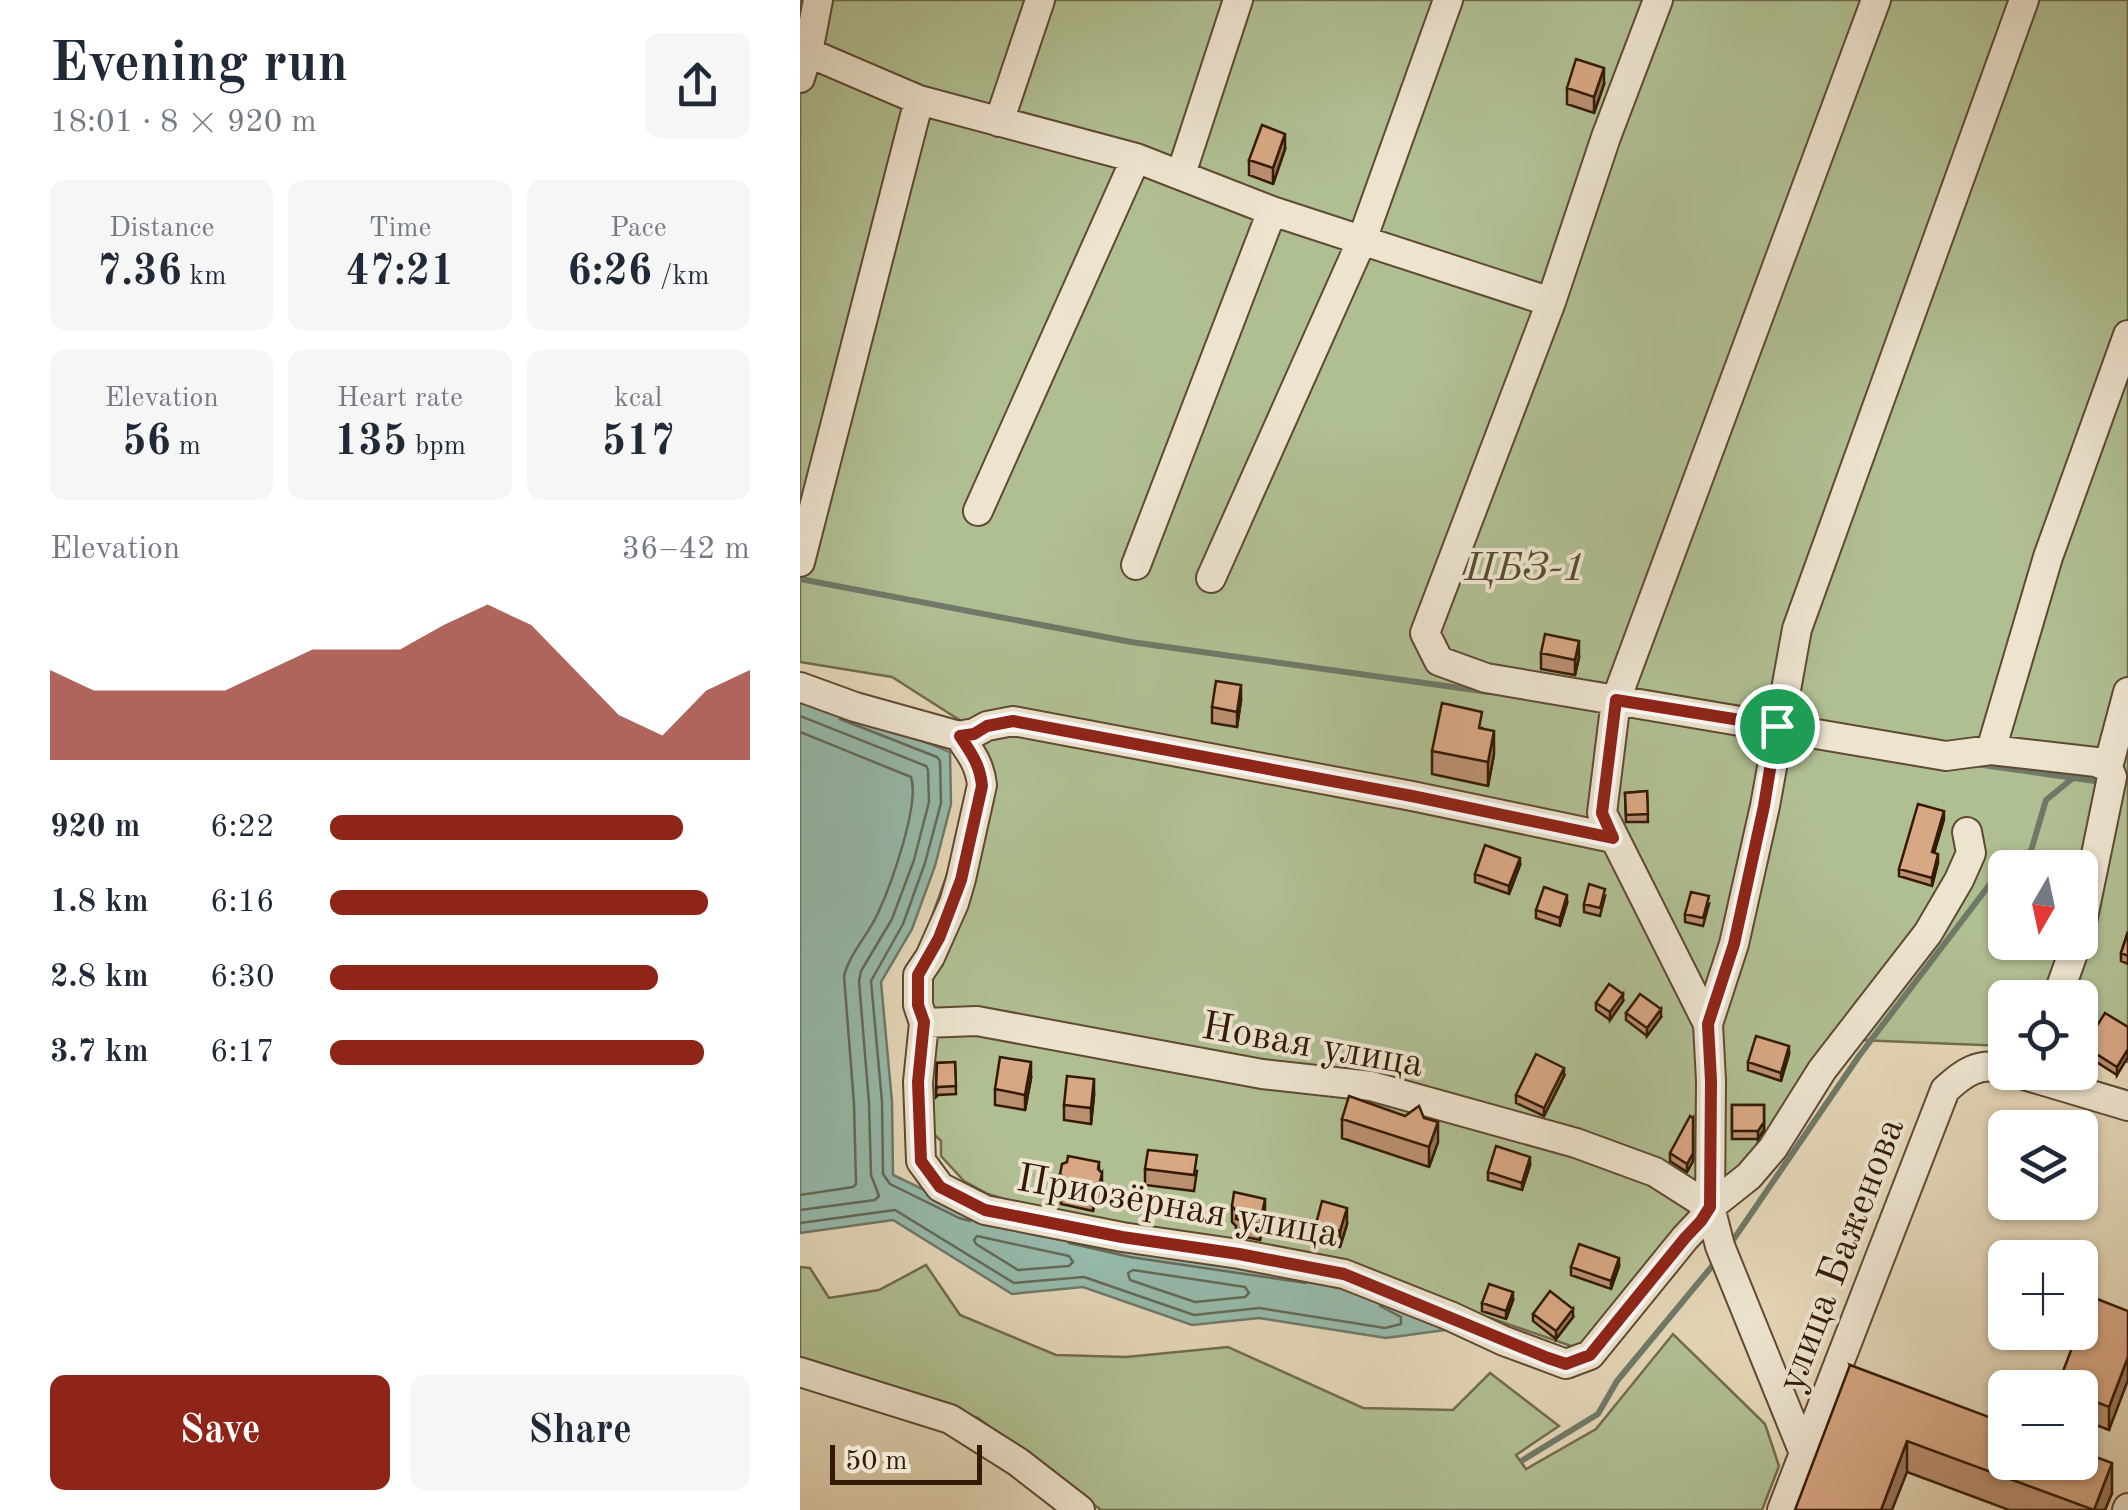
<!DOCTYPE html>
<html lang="en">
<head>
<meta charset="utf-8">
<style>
	body { margin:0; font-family:"Old Standard TT",serif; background:#f6f6f7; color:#1f2937; height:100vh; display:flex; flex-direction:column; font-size:38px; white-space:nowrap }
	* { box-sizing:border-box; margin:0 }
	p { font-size:32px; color:#747a83 }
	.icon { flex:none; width:55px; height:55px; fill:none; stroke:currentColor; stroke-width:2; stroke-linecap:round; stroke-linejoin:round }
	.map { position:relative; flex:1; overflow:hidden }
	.details { display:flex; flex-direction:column; background:#fff; width:800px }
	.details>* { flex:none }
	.needle { width:65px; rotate:189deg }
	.buttons { position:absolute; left:1188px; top:850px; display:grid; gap:20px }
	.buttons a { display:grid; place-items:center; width:110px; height:110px; border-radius:15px; background:#fff; box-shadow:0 2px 8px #0004; font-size:50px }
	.scale { position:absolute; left:30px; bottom:25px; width:152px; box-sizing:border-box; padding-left:10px; border:5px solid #341a06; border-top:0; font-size:28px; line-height:35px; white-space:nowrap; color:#341a06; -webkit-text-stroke:8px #ede4d0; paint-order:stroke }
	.pin { position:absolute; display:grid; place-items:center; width:85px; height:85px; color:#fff; margin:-42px; border:5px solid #fff; border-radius:50%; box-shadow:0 2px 10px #0007 }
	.round { display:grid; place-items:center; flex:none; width:105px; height:105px; border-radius:15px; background:#f6f6f7 }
	.overview { display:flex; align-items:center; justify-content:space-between; height:170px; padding:0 50px }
	h1 { font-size:55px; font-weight:600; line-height:75px }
	.metrics { display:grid; grid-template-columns:repeat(3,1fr); gap:15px; height:170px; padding:10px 50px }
	.metrics div { display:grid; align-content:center; border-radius:15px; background:#f6f6f7; text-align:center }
	.metrics b { font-size:42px; font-weight:600 }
	.metrics small { font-size:28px; font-weight:400 }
	.metrics p { font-size:28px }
	.chart { height:280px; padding:20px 50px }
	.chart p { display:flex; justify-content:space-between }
	.chart svg { width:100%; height:180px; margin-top:10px; fill:#8f2418; opacity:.7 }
	.action { display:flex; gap:20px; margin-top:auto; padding:20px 50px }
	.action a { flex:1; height:115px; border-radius:15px; background:#8f2418; color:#fff; font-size:40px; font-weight:600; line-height:115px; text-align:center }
	.action a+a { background:#f6f6f7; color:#1f2937 }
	ul { padding:0 50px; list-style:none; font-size:32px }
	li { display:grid; grid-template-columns:160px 120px 1fr; align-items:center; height:75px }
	li i { height:25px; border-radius:12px; background:#8f2418 }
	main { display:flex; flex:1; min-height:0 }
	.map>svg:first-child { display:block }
	.green { fill:#b0bf92; stroke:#726c4c; stroke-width:2.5; fill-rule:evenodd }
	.water { fill:#96b9aa; stroke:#6f7968; stroke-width:2.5 }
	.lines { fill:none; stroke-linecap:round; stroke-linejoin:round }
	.shore { stroke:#656a58; stroke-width:2.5 }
	.stream { stroke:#6f7968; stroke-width:6 }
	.minor-casing { stroke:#604932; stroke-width:32 }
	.minor { stroke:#ede4d0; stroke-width:28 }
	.wall { fill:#ba9071; stroke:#341a06; stroke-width:2.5 }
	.shaded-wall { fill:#97755c; stroke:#341a06; stroke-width:2.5 }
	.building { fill:#d8a783; stroke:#341a06; stroke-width:2.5 }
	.route-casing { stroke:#fff; stroke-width:20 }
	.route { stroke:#8f2418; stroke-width:12 }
	.labels { text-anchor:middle; stroke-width:8; stroke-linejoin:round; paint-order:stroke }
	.park-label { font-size:40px; font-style:italic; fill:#594c30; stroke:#ede4d0 }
	.street-label { font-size:40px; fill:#341a06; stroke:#ede4d0 }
</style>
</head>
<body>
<main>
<section class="details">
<div class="overview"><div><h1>Evening run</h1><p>18:01 · 8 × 920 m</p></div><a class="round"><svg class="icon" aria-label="share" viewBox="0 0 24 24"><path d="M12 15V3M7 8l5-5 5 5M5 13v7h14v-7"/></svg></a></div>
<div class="metrics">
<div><p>Distance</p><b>7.36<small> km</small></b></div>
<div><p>Time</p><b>47:21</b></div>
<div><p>Pace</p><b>6:26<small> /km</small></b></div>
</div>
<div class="metrics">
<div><p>Elevation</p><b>56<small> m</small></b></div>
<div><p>Heart rate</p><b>135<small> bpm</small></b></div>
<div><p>kcal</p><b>517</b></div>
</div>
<div class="chart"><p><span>Elevation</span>36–42 m</p>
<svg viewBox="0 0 160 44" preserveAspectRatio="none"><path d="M0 44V22L10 27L20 27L30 27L40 27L50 22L60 17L70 17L80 17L90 11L100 6L110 11L120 22L130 33L140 38L150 27L160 22V44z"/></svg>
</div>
<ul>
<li><b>920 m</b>6:22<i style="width:84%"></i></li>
<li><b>1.8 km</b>6:16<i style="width:90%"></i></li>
<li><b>2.8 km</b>6:30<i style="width:78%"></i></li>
<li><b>3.7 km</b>6:17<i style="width:89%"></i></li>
</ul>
<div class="action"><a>Save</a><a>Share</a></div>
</section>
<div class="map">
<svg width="1328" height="1510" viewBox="0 0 1328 1510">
	<rect width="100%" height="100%" fill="#e4d6b7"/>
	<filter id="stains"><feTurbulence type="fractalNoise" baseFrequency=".002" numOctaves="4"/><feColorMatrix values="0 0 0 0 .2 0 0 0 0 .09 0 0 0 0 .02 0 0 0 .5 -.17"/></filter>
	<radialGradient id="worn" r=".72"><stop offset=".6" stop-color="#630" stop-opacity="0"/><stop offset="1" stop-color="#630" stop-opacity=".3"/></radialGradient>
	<!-- green -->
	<path class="green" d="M0 0H1328V1062L1280 1054V998H1205V1046L1058 1040 910 1207 777 1348 531 1263 246 1212 188 1194 164 1181 141 1156V1141L115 1115 107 986 158 844 183 735 92 677 0 662ZM1205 868H1280V942H1205Z
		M126 1265 160 1315 256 1355 326 1357 428 1347 563 1408 653 1410 690 1373 759 1426 716 1455 726 1469 796 1429 873 1334 965 1424 979 1466 962 1510H301L178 1418 0 1364V1267L10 1268 29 1298 79 1290Z"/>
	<!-- water -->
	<path class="water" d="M0 691 150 752 151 804 135 866 112 929 81 982 92 1102 93 1175 164 1209 555 1280 645 1330 586 1338 459 1318 392 1325 283 1287 212 1294 93 1220 0 1233Z"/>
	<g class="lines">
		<!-- shore -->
		<path class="shore" d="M0 716 126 766 128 770 129 802 114 860 92 919 61 971 59 981 69 1103 71 1175 79 1196 75 1200 0 1210
			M40 719 137 757 140 761 141 803 125 863 103 924 71 981 82 1102 83 1174 90 1184 159 1218 170 1221
			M0 732 111 777C120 804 91 885 78 913 68 935 50 953 44 976L54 1104 56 1184 53 1187 0 1195
			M0 1223 95 1210 214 1283 284 1277 394 1315 459 1308 585 1328 601 1324V1317L580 1306
			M177 1236 269 1256 273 1262 269 1266 218 1270 176 1244 174 1240Z
			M269 1243 330 1257 506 1283
			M333 1270 445 1287 449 1293 445 1297 395 1302 330 1280 328 1273Z"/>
		<!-- stream -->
		<path class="stream" d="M0 579 331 642 689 692
			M1176 764 1302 782
			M929 1246 1059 1056 1203 867 1231 851 1246 800 1273 778
			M723 1460 798 1414 817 1381 918 1259"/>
		<defs>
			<path id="minor" d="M0 49 119 100 336 158 472 211 751 302 625 633 639 661 686 678 1146 756 1191 750 1296 762 1308 767 1312 777 1280 932
				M0 78 8 52 18 0
				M199 122 240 0
				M381 174 438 0
				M751 302 806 137 858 0
				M178 511 336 158
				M0 562 119 100
				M336 565 472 211
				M411 578 562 240 648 0
				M0 687 55 707 159 736 174 733 187 726 213 721 612 796 813 838
				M159 736C171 753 180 765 182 785L161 879 154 903 130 957 118 975V1005L124 1023 177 1021 462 1074 571 1086 776 1143 855 1172 910 1207
				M1191 750 1248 557 1328 335
				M1308 767 1328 692
				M1257 998 1277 942
				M124 1023 118 1082 121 1161 140 1187 185 1210 322 1237 439 1254 544 1274 650 1316 704 1341 766 1364 790 1355 885 1238 901 1221 910 1207 949 1176 973 1148 1022 1070 1128 933 1159 880 1171 853 1167 832
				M908 1024 934 944 965 806 997 629 1224 0
				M1214 1072 1328 1106
				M0 1372 150 1419 218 1462 280 1510
				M1004 1453 920 1246 910 1207 911 1081 908 1024 802 813 816 700 1076 0
				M982 1510 1145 1090C1163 1073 1180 1061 1205 1069
				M1327 1510 1328 1508"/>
		</defs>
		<!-- minor casing -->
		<use href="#minor" class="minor-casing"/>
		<!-- minor -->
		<use href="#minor" class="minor"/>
	</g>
	<!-- wall -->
	<path class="wall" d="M804 84 794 113 767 104V88Z
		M485 149 473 184 449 175V160Z
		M741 653 779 657 775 675 741 669Z
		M441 700 437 727 412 723V707Z
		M682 728 694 754 688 786 632 774V751Z
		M847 791 848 822H826L825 793Z
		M1144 819 1134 853 1138 862 1132 886 1099 876V869Z
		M720 865 709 894 675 882V874Z
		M805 896 800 916 784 912V904Z
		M767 903 760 926 736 918V910Z
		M909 904 903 926 885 922V914Z
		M1328 932V964L1321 961V953Z
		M823 1001 810 1020 796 1010V1003Z
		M826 1013 861 1017 847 1036 826 1020Z
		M1328 1027 1317 1075 1284 1054V1046Z
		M989 1054 981 1081 948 1070V1062Z
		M155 1062 156 1094 138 1095 136 1097 137 1063Z
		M764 1076 744 1116 716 1103V1095Z
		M231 1078 225 1110 195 1105V1089Z
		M294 1095 291 1124 264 1120V1105Z
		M932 1105H964V1130L958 1139H932Z
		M605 1116 624 1118 638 1142 629 1167 542 1138V1119Z
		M893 1118V1161L887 1172 870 1161V1153Z
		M730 1165 722 1190 688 1180V1172Z
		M345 1169 397 1171 394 1191 345 1185Z
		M299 1170 302 1188 300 1198 295 1200 293 1211 261 1204 260 1174Z
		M432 1206 465 1214 460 1240 436 1235V1226L432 1222Z
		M516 1224H547L540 1247 516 1240Z
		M819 1266 811 1289 771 1275V1267Z
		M713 1300 706 1319 682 1311V1303Z
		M1328 1311 1309 1430 1280 1419V1388Z
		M733 1314 773 1317 756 1339 733 1321Z
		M1050 1365 1312 1493 1305 1510H1209L1107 1472Z"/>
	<!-- shaded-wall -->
	<path class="shaded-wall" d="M804 68V84L794 113V97Z
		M485 134V149L473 184V168Z
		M779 641V657L775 675V660Z
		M441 685V700L437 727V712Z
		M694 731V754L688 786V762Z
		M1144 811V819L1132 860V852Z
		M1138 854V862L1132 886V878Z
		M720 858V865L709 894V886Z
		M767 895V903L760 926V918Z
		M823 994V1001L810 1020V1012Z
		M861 1009V1017L847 1036V1028Z
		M989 1046V1054L981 1081V1073Z
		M1328 1049V1057L1317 1075V1067Z
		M231 1062V1078L225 1110V1095Z
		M764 1068V1076L744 1116V1108Z
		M294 1079V1095L291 1124V1108Z
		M638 1122V1142L629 1167V1147Z
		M964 1122V1130L958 1139V1131Z
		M893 1153V1161L887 1172V1164Z
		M730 1157V1165L722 1190V1183Z
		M299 1162V1178L302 1173V1188L300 1198 295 1200 293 1211V1195Z
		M465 1199V1214L460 1240V1224Z
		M547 1208V1224L540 1247V1231Z
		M819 1258V1266L811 1289V1281Z
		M713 1292V1300L706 1319V1311Z
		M773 1309V1317L756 1339V1331Z
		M1328 1357V1380L1309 1430V1407Z
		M1107 1441V1472L1092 1510H1081Z
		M1312 1463V1493L1305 1510H1294Z"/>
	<!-- building -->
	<path class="building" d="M776 59 804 68 794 97 767 88Z
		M462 125 485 134 473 168 449 160Z
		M745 634 779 641 775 660 741 653Z
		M416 681 441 685 437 712 412 707Z
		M642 703 682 712 679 728 694 731 688 762 632 751Z
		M847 791 848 814 826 815 825 793Z
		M1118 804 1144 811 1132 852 1138 854 1132 878 1099 869Z
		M685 845 720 858 709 886 675 874Z
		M789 884 805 889 800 908 784 904Z
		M744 887 767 895 760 918 736 910Z
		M891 892 909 896 903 918 885 914Z
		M1328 932V956L1321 953Z
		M809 984 823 994 810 1012 796 1003Z
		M840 994 861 1009 847 1028 826 1013Z
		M1305 1013 1328 1027V1049L1317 1067 1284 1046Z
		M956 1036 989 1046 981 1073 948 1062Z
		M736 1054 764 1068 744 1108 716 1095Z
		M200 1057 231 1062 225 1095 195 1089Z
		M155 1062 156 1086 138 1087 136 1089 137 1063Z
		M267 1076 294 1079 291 1108 264 1105Z
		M549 1096 605 1116 619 1106 624 1118 638 1122 629 1147 542 1119Z
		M932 1105H964V1122L958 1131H932Z
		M890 1116 893 1118V1153L887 1164 870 1153Z
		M696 1146 730 1157 722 1183 688 1172Z
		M348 1150 397 1155 394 1175 345 1169Z
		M268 1156 299 1162 298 1169 302 1173 300 1182 295 1184 293 1195 261 1189 264 1178 260 1174 262 1164 267 1162Z
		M434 1192 465 1199 460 1224 436 1219 437 1212 432 1206Z
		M522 1201 547 1208 540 1231 516 1224Z
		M779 1244 819 1258 811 1281 771 1267Z
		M689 1284 713 1292 706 1311 682 1303Z
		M750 1291 773 1309 756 1331 733 1314Z
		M1292 1297 1328 1311V1357L1309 1407 1280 1396V1388L1257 1387 1278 1332H1280V1327Z
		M1050 1365 1205 1423V1462H1280V1451L1312 1463 1294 1510 1107 1441 1081 1510H995Z"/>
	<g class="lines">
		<defs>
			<path id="route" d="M816 700 977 726 964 806 934 944 908 1024 911 1081 910 1207 901 1221 885 1238 790 1355 766 1364 748 1358 544 1274 439 1254 322 1237 185 1210 140 1187 121 1161 118 1082 124 1022 118 1005V975L139 938 161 880 182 786C180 764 171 753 160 736L174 734 187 726 213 721 612 796 813 838 802 813Z"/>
		</defs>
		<!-- route casing -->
		<use href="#route" class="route-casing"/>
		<!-- route -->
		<use href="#route" class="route"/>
	</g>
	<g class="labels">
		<!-- park labels -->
		<g class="park-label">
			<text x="725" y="580">ЦБЗ-1</text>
		</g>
		<!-- street labels -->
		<g class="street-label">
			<text transform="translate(513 1043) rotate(10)" y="14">Новая улица</text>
			<text transform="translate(378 1204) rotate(10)" y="14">Приозёрная улица</text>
			<text transform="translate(1039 1254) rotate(-69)" y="14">улица Баженова</text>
		</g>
	</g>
	<rect width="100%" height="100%" filter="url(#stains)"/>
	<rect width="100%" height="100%" fill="url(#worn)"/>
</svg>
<div class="buttons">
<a><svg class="needle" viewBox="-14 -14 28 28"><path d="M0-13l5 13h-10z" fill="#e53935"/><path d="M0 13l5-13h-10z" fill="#747a83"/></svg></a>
<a><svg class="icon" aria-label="locate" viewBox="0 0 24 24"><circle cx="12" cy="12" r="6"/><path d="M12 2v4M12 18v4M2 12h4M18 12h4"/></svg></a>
<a><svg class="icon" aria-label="layers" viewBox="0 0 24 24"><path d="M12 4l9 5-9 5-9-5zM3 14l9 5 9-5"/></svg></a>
<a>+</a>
<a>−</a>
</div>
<div class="scale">50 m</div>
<div class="pin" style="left:977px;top:726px;background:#1e9e55"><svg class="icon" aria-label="arrive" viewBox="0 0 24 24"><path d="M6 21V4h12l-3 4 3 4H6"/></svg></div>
</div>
</main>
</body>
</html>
